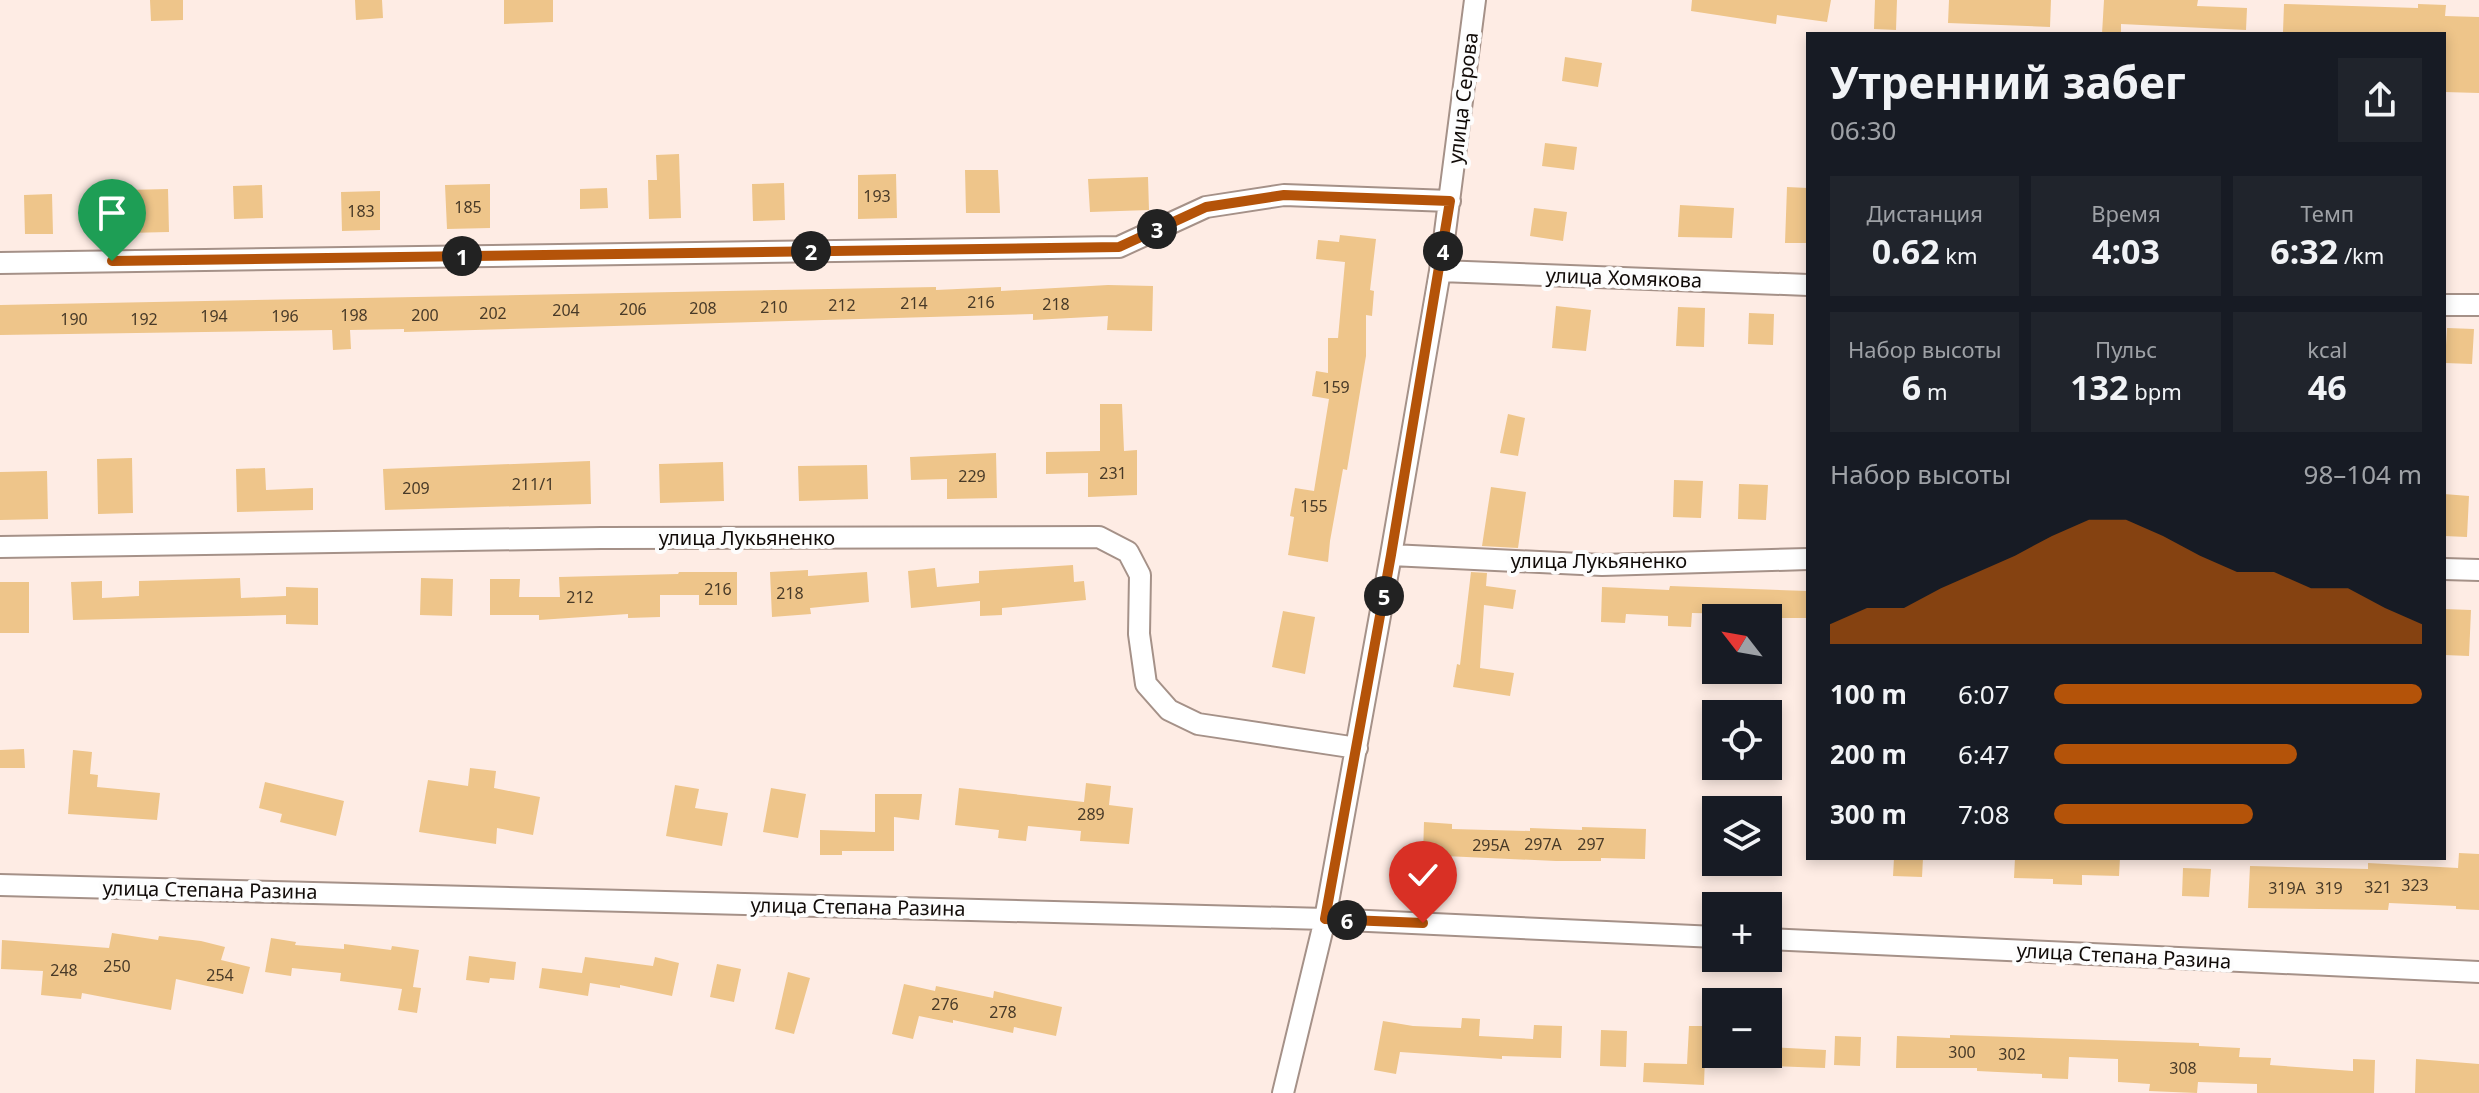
<!DOCTYPE html>
<html lang="ru">
<head>
<meta charset="utf-8">
<style>
	body { margin:0; font-family:"Noto Sans",sans-serif; background:#20242c; color:#f1f3f6; height:100vh; display:flex; flex-direction:column; font-size:30px; white-space:nowrap }
	* { box-sizing:border-box; margin:0 }
	p { font-size:26px; color:#9ea1a6 }
	.icon { flex:none; width:44px; height:44px; fill:none; stroke:currentColor; stroke-width:2; stroke-linecap:round; stroke-linejoin:round }
	.map { position:relative; flex:1; overflow:hidden }
	.drawer { position:absolute; left:1806px; top:32px; width:640px; height:828px; display:flex; flex-direction:column; background:#171b24; border-radius:0px; box-shadow:0 4px 12px #0003 }
	.drawer>* { flex:none }
	.needle { width:52px; rotate:301deg }
	.buttons { position:absolute; left:1702px; top:604px; display:grid; gap:16px }
	.buttons a { display:grid; place-items:center; width:80px; height:80px; border-radius:0px; background:#171b24; box-shadow:0 4px 12px #0003; font-size:40px }
	.pin { position:absolute; display:grid; place-items:center; width:68px; height:68px; color:#fff; margin:-82px -34px; border-radius:50% 50% 50% 0; rotate:-45deg; box-shadow:0 0 8px #0007 }
	.pin .icon { rotate:45deg }
	.km { position:absolute; width:40px; height:40px; margin:-20px; border-radius:50%; background:#222; color:#fff; font-size:22px; line-height:40px; text-align:center }
	.round { display:grid; place-items:center; flex:none; width:84px; height:84px; border-radius:0px; background:#20242c }
	.headline { display:flex; align-items:center; justify-content:space-between; height:136px; padding:0 24px }
	h1 { font-size:44px; font-weight:700; line-height:60px }
	.stats { display:grid; grid-template-columns:repeat(3,1fr); gap:12px; height:136px; padding:8px 24px }
	.stats div { display:grid; align-content:center; border-radius:0px; background:#20242c; text-align:center }
	.stats b { font-size:34px; font-weight:700 }
	.stats small { font-size:22px; font-weight:400 }
	.stats p { font-size:22px }
	.chart { height:224px; padding:16px 24px }
	.chart p { display:flex; justify-content:space-between }
	.chart svg { width:100%; height:144px; margin-top:8px; fill:#b45309; opacity:.7 }
	ul { padding:0 24px; list-style:none; font-size:26px }
	li { display:grid; grid-template-columns:128px 96px 1fr; align-items:center; height:60px }
	li i { height:20px; border-radius:10px; background:#b45309 }
	.map>svg:first-child { display:block }
	.building { fill:#eec58a }
	.lines { fill:none; stroke-linecap:round; stroke-linejoin:round }
	.street-casing { stroke:#a59188; stroke-width:24 }
	.street { stroke:#fff; stroke-width:20 }
	.route-casing { stroke:#fff; stroke-width:16 }
	.route { stroke:#b45309; stroke-width:10 }
	.labels { text-anchor:middle; stroke-width:8; stroke-linejoin:round; paint-order:stroke }
	.number-label { font-size:16px; fill:#483a28 }
	.street-label { font-size:20px; fill:#110b08; stroke:#fdfdfd }
</style>
</head>
<body>
<div class="map">
<svg width="2479" height="1093" viewBox="0 0 2479 1093">
	<rect width="100%" height="100%" fill="#feece4"/>
	<!-- building -->
	<path class="building" d="M150 0H183V20L151 21Z
		M355 0H382L383 18 356 20Z
		M504 0H553V22L504 24Z
		M1692 0H1831L1827 22 1777 15 1776 24 1691 11Z
		M1875 0H1897L1896 30 1874 29Z
		M1949 0H2051L2050 27 1948 23Z
		M2104 0H2198L2197 6 2247 8 2246 30 2121 24V34H2102Z
		M2284 4 2418 8V4L2446 5 2445 16 2479 17V93L2444 92V34L2283 32Z
		M1565 57 1602 63 1598 87 1562 81Z
		M1545 143 1577 147 1574 170 1542 166Z
		M679 154 681 218 649 219 648 180H657L656 155Z
		M965 170H998L1000 213H966Z
		M896 174 897 218 858 219V175Z
		M1148 177 1149 210 1090 212 1088 179Z
		M784 183 785 220 753 221 752 184Z
		M490 184V228L447 229 445 185Z
		M262 185 263 218 234 219 233 186Z
		M1787 187 1808 188V243H1785Z
		M607 188 608 208 580 209V189Z
		M168 189 169 232 127 233 126 190Z
		M380 191V230L342 231 341 192Z
		M52 194 53 234H25L24 195Z
		M1680 205 1734 208 1732 238 1678 237Z
		M1534 208 1567 212 1563 241 1530 236Z
		M1340 235 1376 239 1370 290 1374 291 1372 316 1366 315V356L1347 470 1343 469 1330 541 1328 562 1288 555 1294 517 1290 516 1295 488 1314 491 1329 399 1312 396 1316 371 1328 373V338H1338L1345 262 1316 259 1318 240 1339 242Z
		M1108 285 1153 286 1152 331 1107 330 1108 316 1033 320V314L404 332V329L350 330 351 349 333 350 332 330 0 335V305L936 287V290L1001 287V291Z
		M1556 306 1591 310 1586 351 1552 348Z
		M1678 307 1705 308 1704 347 1676 346Z
		M1749 313 1774 314 1773 345 1748 344Z
		M2447 328 2474 329 2472 364 2445 363Z
		M1100 404H1122L1124 451 1137 450V495L1088 497V473L1046 474V452L1100 451Z
		M1508 414 1525 418 1518 456 1500 453Z
		M996 453 997 498 947 499V479L911 480 910 457Z
		M132 458 133 513 98 514 97 459Z
		M590 461 591 504 385 510 383 469Z
		M723 462 724 501 660 503 659 464Z
		M867 465 868 499 799 501 798 466Z
		M265 468 266 490 313 488V510L237 512 236 469Z
		M47 471 48 519 0 520V472Z
		M1674 480 1703 481 1701 518 1673 517Z
		M1739 484 1768 485 1766 520 1738 519Z
		M1491 487 1526 492 1518 548 1482 546Z
		M2444 494 2469 496 2467 537 2444 536Z
		M1073 565 1074 582 1084 581 1086 600 1002 608V615L980 616V601L911 608 908 571 935 568 937 587 979 583V571Z
		M808 570V576L867 572 869 602 810 608 811 614 772 617 770 572Z
		M679 572H737V605H699V595H660V617L628 618V614L539 620V615H490V579H520L519 597H560L559 577 678 574Z
		M1471 572 1487 573 1486 586 1516 590 1513 609 1484 605 1480 668 1514 673 1510 696 1453 687 1457 664 1460 665Z
		M240 578 241 598 286 596V587L318 588V625L286 624V615L73 620 71 582 102 581V598L139 596V581Z
		M421 578 453 579 452 616 420 615Z
		M0 582H29V633H0Z
		M1670 586 1808 591V618H1738V614L1692 613 1691 627 1668 626V616L1626 614 1625 623 1601 622 1602 587 1669 590Z
		M2444 609 2471 610 2469 656 2444 655Z
		M1283 611 1315 617 1305 674 1272 667Z
		M24 749 25 768H0V750Z
		M73 750 92 752 90 774 98 775 97 787 160 793 157 820 68 814Z
		M470 768 496 771 494 788 540 797 533 835 497 828 496 844 419 832 428 780 468 786Z
		M265 782 344 801 336 836 280 822 282 814 259 808Z
		M1086 783 1111 786 1109 805 1133 808 1129 844 1080 841 1081 831 1028 826 1026 841 998 838 999 830 955 825 959 788 1084 802Z
		M675 785 699 789 695 808 728 813 722 846 666 836Z
		M771 788 806 794 798 838 763 832Z
		M875 794H922L919 820 894 817V851H842V855H820V830L875 832Z
		M1424 822 1452 824V829L1530 831V828L1582 830V827L1646 829 1645 859 1601 858V861H1556L1423 855Z
		M2459 853 2479 854V910L2456 909V906L2389 903 2388 910 2248 908 2250 866 2368 869V863L2458 868Z
		M1894 858H1923L1922 877 1893 876Z
		M2015 858H2120L2119 876 2082 875V885L2053 884V879L2014 878Z
		M2183 868 2211 869 2209 897 2182 896Z
		M112 933 158 940 159 936 201 941 225 947 221 960 250 967 243 994 176 979 171 1010 82 993 81 999 41 995 43 971 1 969 2 940 109 948Z
		M271 938 296 942 295 945 344 949V944L391 950 392 946 419 950 413 987 421 988 417 1013 398 1010 402 989 340 981 341 973 292 968 291 976 265 972Z
		M469 956 516 962 514 980 490 978 489 983 466 980Z
		M585 957 653 966 655 957 679 963 672 996 620 985V988L590 983 588 996 539 988 542 968 582 973Z
		M717 964 741 969 734 1002 710 997Z
		M788 972 810 978 794 1034 775 1029Z
		M904 984 935 991 936 986 993 998 994 991 1062 1007 1056 1036 1014 1027 1013 1033 953 1020V1023L919 1016 913 1039 892 1034Z
		M1462 1018 1480 1019 1479 1036 1533 1039 1534 1025 1562 1026 1561 1058 1502 1056V1059L1400 1052 1396 1074 1374 1070 1383 1021 1413 1026 1461 1028Z
		M1689 1026H1706L1704 1085 1643 1082 1644 1063 1687 1064Z
		M1601 1030 1627 1031 1626 1067 1600 1066Z
		M1950 1035 2199 1043V1046L2240 1048 2239 1057 2271 1058 2270 1065 2353 1071V1059L2375 1060 2374 1093H2257V1084L2198 1082 2197 1093 2149 1091 2150 1084 2118 1082V1059L2069 1057 2068 1079 2042 1078V1074L1977 1071V1068H1896L1897 1036 1950 1038Z
		M1835 1036 1861 1037 1860 1066 1834 1065Z
		M1768 1047 1826 1050 1825 1068 1768 1066Z
		M2416 1059 2479 1064V1093H2415Z"/>
	<g class="lines">
		<defs>
			<path id="street" d="M0 263 1119 247 1206 207 1284 195 1450 201
				M1440 271 1808 285
				M2444 305H2479
				M0 547 601 538 1099 537 1128 552 1140 575 1139 634 1146 684 1169 710 1198 724 1357 748
				M1391 555 1602 565 1808 559
				M2444 569 2479 570
				M0 885 1325 919 1716 937
				M1768 939 2479 972
				M1283 1093 1325 919 1391 555 1440 271 1475 0"/>
		</defs>
		<!-- street casing -->
		<use href="#street" class="street-casing"/>
		<!-- street -->
		<use href="#street" class="street"/>
	</g>
	<g class="lines">
		<defs>
			<path id="route" d="M112 261 1119 247 1206 207 1284 195 1450 201 1391 555 1325 919 1423 923"/>
		</defs>
		<!-- route casing -->
		<use href="#route" class="route-casing"/>
		<!-- route -->
		<use href="#route" class="route"/>
	</g>
	<g class="labels">
		<!-- number labels -->
		<g class="number-label">
			<text x="877" y="202">193</text>
			<text x="468" y="213">185</text>
			<text x="361" y="217">183</text>
			<text x="981" y="308">216</text>
			<text x="914" y="309">214</text>
			<text x="1056" y="310">218</text>
			<text x="842" y="311">212</text>
			<text x="774" y="313">210</text>
			<text x="703" y="314">208</text>
			<text x="633" y="315">206</text>
			<text x="566" y="316">204</text>
			<text x="493" y="319">202</text>
			<text x="354" y="321">198</text>
			<text x="425" y="321">200</text>
			<text x="214" y="322">194</text>
			<text x="285" y="322">196</text>
			<text x="74" y="325">190</text>
			<text x="144" y="325">192</text>
			<text x="1336" y="393">159</text>
			<text x="1113" y="479">231</text>
			<text x="972" y="482">229</text>
			<text x="533" y="490">211/1</text>
			<text x="416" y="494">209</text>
			<text x="1314" y="512">155</text>
			<text x="718" y="595">216</text>
			<text x="790" y="599">218</text>
			<text x="580" y="603">212</text>
			<text x="1091" y="820">289</text>
			<text x="1543" y="850">297А</text>
			<text x="1591" y="850">297</text>
			<text x="1491" y="851">295А</text>
			<text x="2415" y="891">323</text>
			<text x="2378" y="893">321</text>
			<text x="2287" y="894">319А</text>
			<text x="2329" y="894">319</text>
			<text x="117" y="972">250</text>
			<text x="64" y="976">248</text>
			<text x="220" y="981">254</text>
			<text x="945" y="1010">276</text>
			<text x="1003" y="1018">278</text>
			<text x="1962" y="1058">300</text>
			<text x="2012" y="1060">302</text>
			<text x="2183" y="1074">308</text>
		</g>
		<!-- street labels -->
		<g class="street-label">
			<text transform="translate(1463 98) rotate(-83)" y="7">улица Серова</text>
			<text transform="translate(1624 278) rotate(2)" y="7">улица Хомякова</text>
			<text x="747" y="545">улица Лукьяненко</text>
			<text x="1599" y="568">улица Лукьяненко</text>
			<text transform="translate(210 890) rotate(1)" y="7">улица Степана Разина</text>
			<text transform="translate(858 907) rotate(1)" y="7">улица Степана Разина</text>
			<text transform="translate(2124 956) rotate(3)" y="7">улица Степана Разина</text>
		</g>
	</g>
</svg>
<div class="buttons">
<a><svg class="needle" viewBox="-14 -14 28 28"><path d="M0-13l5 13h-10z" fill="#e53935"/><path d="M0 13l5-13h-10z" fill="#9ea1a6"/></svg></a>
<a><svg class="icon" aria-label="locate" viewBox="0 0 24 24"><circle cx="12" cy="12" r="6"/><path d="M12 2v4M12 18v4M2 12h4M18 12h4"/></svg></a>
<a><svg class="icon" aria-label="layers" viewBox="0 0 24 24"><path d="M12 4l9 5-9 5-9-5zM3 14l9 5 9-5"/></svg></a>
<a>+</a>
<a>−</a>
</div>
<div class="pin" style="left:112px;top:261px;background:#1e9e55"><svg class="icon" aria-label="arrive" viewBox="0 0 24 24"><path d="M6 21V4h12l-3 4 3 4H6"/></svg></div>
<div class="pin" style="left:1423px;top:923px;background:#d93025"><svg class="icon" aria-label="check" viewBox="0 0 24 24"><path d="M5 12l5 5 9-10"/></svg></div>
<b class="km" style="left:462px;top:256px">1</b>
<b class="km" style="left:811px;top:251px">2</b>
<b class="km" style="left:1157px;top:229px">3</b>
<b class="km" style="left:1443px;top:251px">4</b>
<b class="km" style="left:1384px;top:596px">5</b>
<b class="km" style="left:1347px;top:920px">6</b>
<section class="drawer">
<div class="headline"><div><h1>Утренний забег</h1><p>06:30</p></div><a class="round"><svg class="icon" aria-label="share" viewBox="0 0 24 24"><path d="M12 15V3M7 8l5-5 5 5M5 13v7h14v-7"/></svg></a></div>
<div class="stats">
<div><p>Дистанция</p><b>0.62<small> km</small></b></div>
<div><p>Время</p><b>4:03</b></div>
<div><p>Темп</p><b>6:32<small> /km</small></b></div>
</div>
<div class="stats">
<div><p>Набор высоты</p><b>6<small> m</small></b></div>
<div><p>Пульс</p><b>132<small> bpm</small></b></div>
<div><p>kcal</p><b>46</b></div>
</div>
<div class="chart"><p><span>Набор высоты</span>98–104 m</p>
<svg viewBox="0 0 160 44" preserveAspectRatio="none"><path d="M0 44V38L10 33L20 33L30 27L40 22L50 17L60 11L70 6L80 6L90 11L100 17L110 22L120 22L130 27L140 27L150 33L160 38V44z"/></svg>
</div>
<ul>
<li><b>100 m</b>6:07<i style="width:100%"></i></li>
<li><b>200 m</b>6:47<i style="width:66%"></i></li>
<li><b>300 m</b>7:08<i style="width:54%"></i></li>
</ul>
</section>
</div>
</body>
</html>
